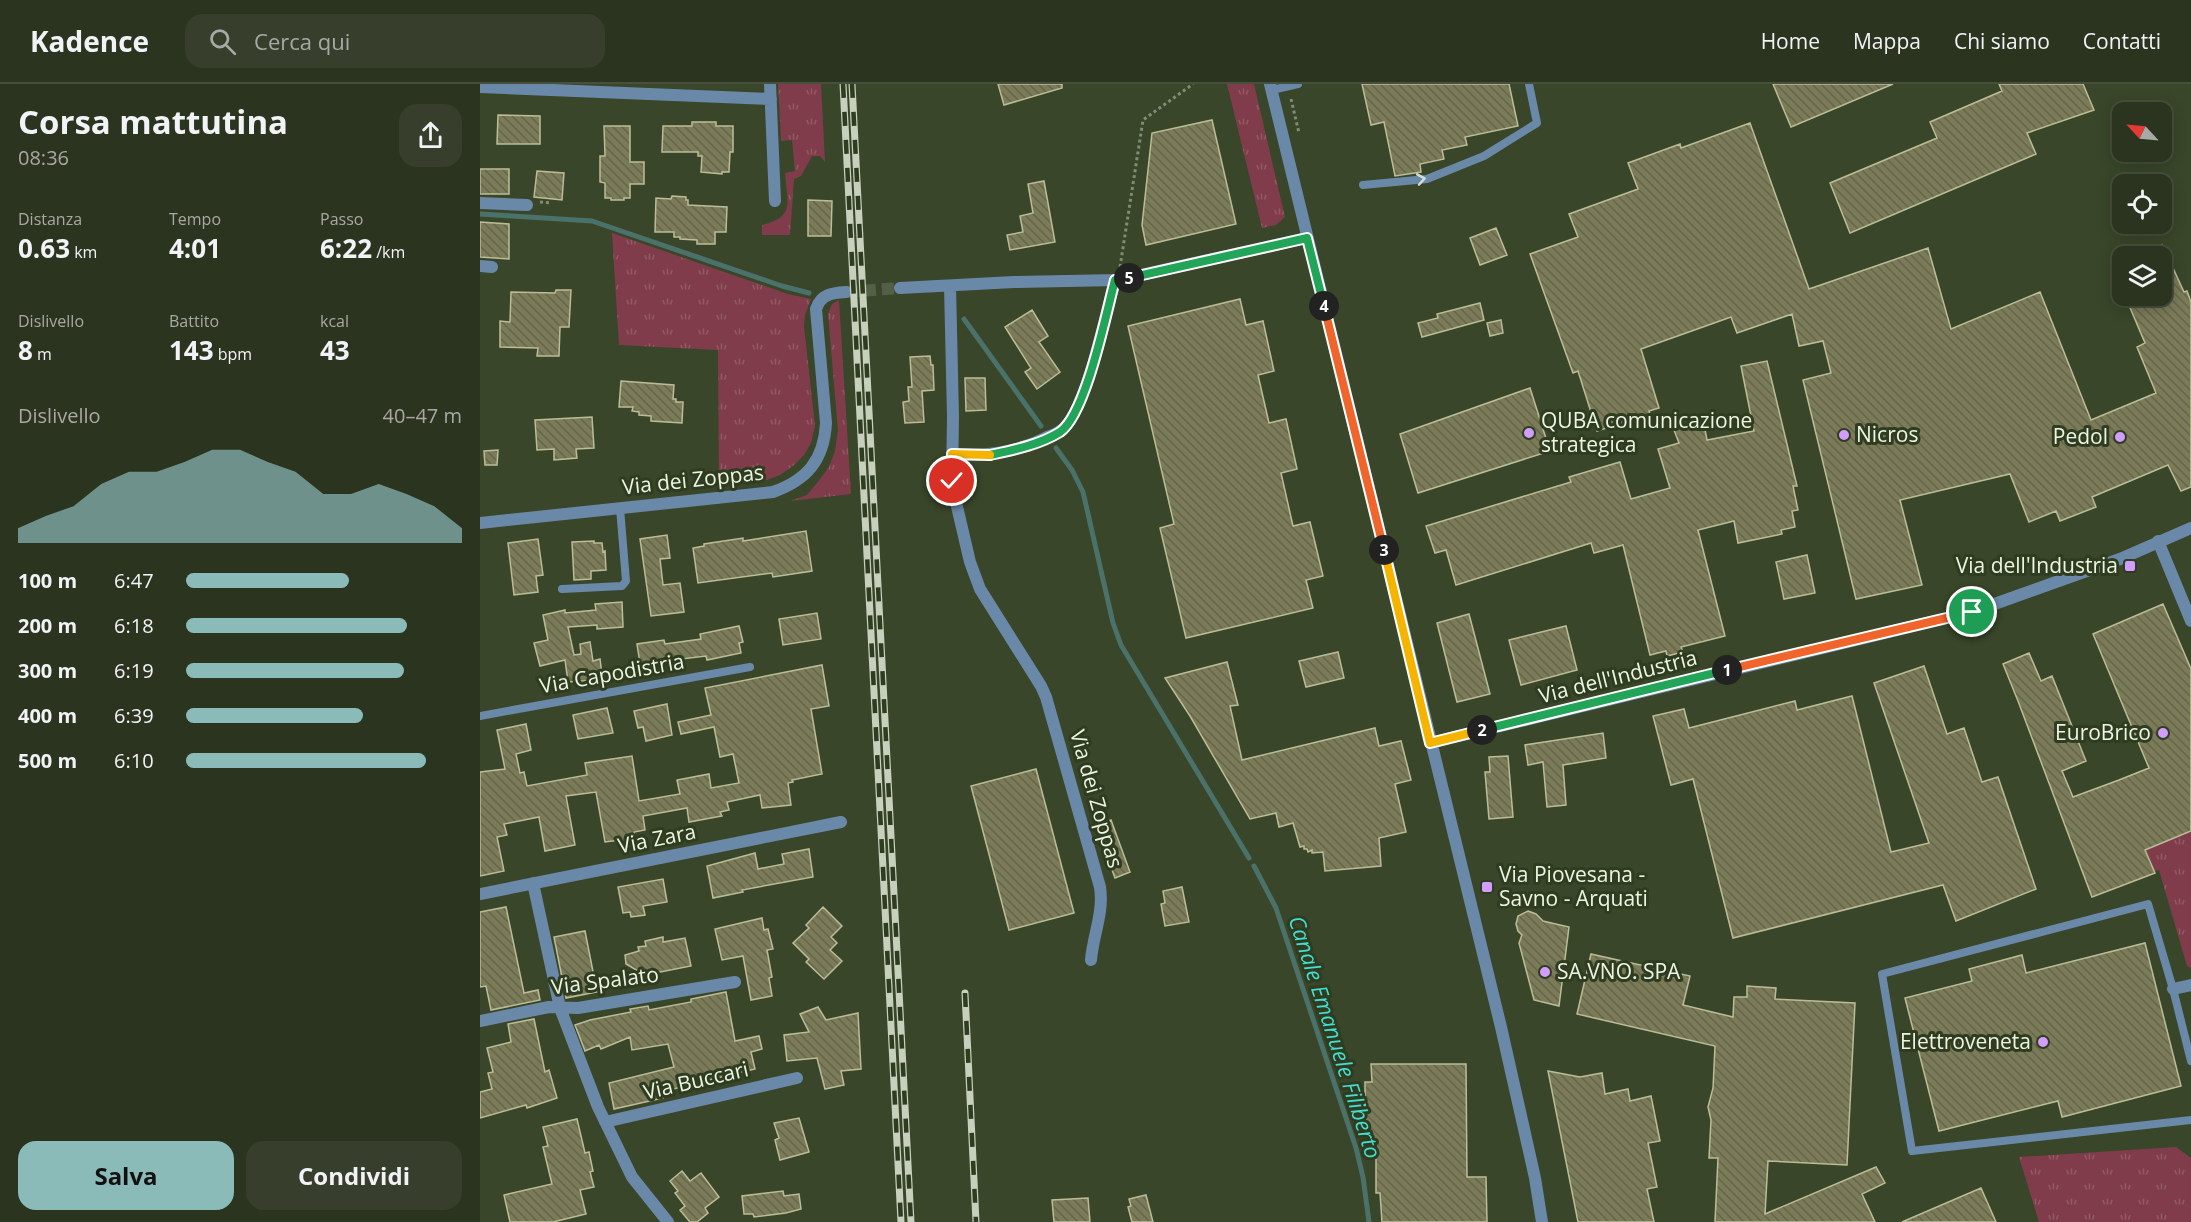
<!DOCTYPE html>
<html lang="it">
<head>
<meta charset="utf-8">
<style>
	body { margin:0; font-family:"Open Sans",sans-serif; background:#373f2c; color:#f1f3f6; height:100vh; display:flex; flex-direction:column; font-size:22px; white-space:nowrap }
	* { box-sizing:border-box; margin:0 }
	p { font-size:20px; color:#a6aaa4 }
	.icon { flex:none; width:33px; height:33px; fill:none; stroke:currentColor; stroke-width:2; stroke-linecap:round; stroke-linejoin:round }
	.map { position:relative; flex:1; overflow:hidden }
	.drawer { display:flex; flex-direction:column; background:#2b341f; width:480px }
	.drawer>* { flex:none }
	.needle { width:39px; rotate:296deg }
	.fabs { position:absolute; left:1632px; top:18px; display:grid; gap:12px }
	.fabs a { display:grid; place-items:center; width:60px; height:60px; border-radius:12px; background:#2b341f; box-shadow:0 3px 15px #0003,0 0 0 2px #474f3d; font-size:30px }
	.pin { position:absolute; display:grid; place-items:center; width:51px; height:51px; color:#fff; margin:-26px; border:3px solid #fff; border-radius:50%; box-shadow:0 2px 6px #0007 }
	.km { position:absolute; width:30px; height:30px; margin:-15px; border-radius:50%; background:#222; color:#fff; font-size:16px; line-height:30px; text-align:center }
	.round { display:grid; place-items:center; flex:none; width:63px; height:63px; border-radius:18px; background:#373f2c }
	.overview { display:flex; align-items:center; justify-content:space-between; height:102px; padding:0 18px }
	h1 { font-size:33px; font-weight:700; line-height:45px }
	.figures { display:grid; grid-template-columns:repeat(3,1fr); gap:9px; height:102px; padding:6px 18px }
	.figures div { display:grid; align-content:center }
	.figures b { font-size:26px; font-weight:700 }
	.figures small { font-size:16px; font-weight:400 }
	.figures p { font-size:16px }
	.chart { height:168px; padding:12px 18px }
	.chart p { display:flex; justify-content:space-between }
	.chart svg { width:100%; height:108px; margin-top:6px; fill:#8bbbb9; opacity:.7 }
	.primary-button { display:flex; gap:12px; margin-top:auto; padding:12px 18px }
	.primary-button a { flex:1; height:69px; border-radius:18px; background:#8bbbb9; color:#111; font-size:24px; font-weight:700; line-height:69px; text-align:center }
	.primary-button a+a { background:#373f2c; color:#f1f3f6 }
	ul { padding:0 18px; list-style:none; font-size:20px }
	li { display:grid; grid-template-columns:96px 72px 1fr; align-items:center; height:45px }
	li i { height:15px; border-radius:8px; background:#8bbbb9 }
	header { display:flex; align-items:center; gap:36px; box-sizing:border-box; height:84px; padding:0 30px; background:#2b341f; border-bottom:2px solid #474f3d }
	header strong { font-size:28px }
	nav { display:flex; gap:33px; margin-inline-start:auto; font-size:21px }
	.search { width:420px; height:54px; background:#373f2c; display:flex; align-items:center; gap:15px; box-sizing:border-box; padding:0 21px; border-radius:18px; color:#a6aaa4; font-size:22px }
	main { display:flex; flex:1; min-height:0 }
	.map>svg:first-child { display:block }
	.grass { fill:url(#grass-tufts) }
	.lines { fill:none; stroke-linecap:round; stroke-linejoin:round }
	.stream { stroke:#4a726a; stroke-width:5 }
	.building { fill:url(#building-back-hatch); stroke:#bcbd98; stroke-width:1.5 }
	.minor-tunnel { stroke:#546045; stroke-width:12; stroke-dasharray:12 6; stroke-linecap:butt }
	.path { stroke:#818c74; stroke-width:3; stroke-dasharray:3 3; stroke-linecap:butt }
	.service { stroke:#6a89a8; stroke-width:8 }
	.minor { stroke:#6a89a8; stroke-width:12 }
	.tertiary { stroke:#6a89a8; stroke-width:12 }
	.rail-casing { stroke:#c6d0bc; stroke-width:7 }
	.rail { stroke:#2f3c1f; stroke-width:4.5; stroke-dasharray:14; stroke-linecap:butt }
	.oneway { stroke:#d2dfd7 }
	.split-1-casing { stroke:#fff; stroke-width:12 }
	.split-2-casing { stroke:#fff; stroke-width:12 }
	.split-3-casing { stroke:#fff; stroke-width:12 }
	.split-4-casing { stroke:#fff; stroke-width:12 }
	.split-5-casing { stroke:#fff; stroke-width:12 }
	.split-6-casing { stroke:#fff; stroke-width:12 }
	.split-7-casing { stroke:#fff; stroke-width:12 }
	.split-1 { stroke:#f0652b; stroke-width:8 }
	.split-2 { stroke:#22a559; stroke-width:8 }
	.split-3 { stroke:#f5b400; stroke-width:8 }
	.split-4 { stroke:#f0652b; stroke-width:8 }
	.split-5 { stroke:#22a559; stroke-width:8 }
	.split-6 { stroke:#22a559; stroke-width:8 }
	.split-7 { stroke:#f5b400; stroke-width:8 }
	.poi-dot { fill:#d19dfe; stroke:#2f3c1f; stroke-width:2 }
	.labels { text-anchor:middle; stroke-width:6; stroke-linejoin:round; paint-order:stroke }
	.poi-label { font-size:21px; fill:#ecf5e3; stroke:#2f3c1f; text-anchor:start }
	.street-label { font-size:21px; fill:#ecf5e3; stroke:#2f3c1f }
	.water-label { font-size:22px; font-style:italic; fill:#43ded3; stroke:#2f3c1f }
</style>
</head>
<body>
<header>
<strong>Kadence</strong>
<div class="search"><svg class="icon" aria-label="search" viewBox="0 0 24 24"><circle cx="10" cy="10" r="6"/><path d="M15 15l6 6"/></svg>Cerca qui</div>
<nav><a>Home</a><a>Mappa</a><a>Chi siamo</a><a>Contatti</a></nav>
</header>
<main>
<section class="drawer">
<div class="overview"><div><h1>Corsa mattutina</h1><p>08:36</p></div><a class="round"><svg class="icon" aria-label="share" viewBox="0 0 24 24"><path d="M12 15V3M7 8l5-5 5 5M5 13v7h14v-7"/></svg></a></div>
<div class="figures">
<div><p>Distanza</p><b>0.63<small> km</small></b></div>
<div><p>Tempo</p><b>4:01</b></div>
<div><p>Passo</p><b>6:22<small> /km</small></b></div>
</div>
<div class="figures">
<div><p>Dislivello</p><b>8<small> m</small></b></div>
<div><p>Battito</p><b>143<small> bpm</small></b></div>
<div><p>kcal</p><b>43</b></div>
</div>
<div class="chart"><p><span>Dislivello</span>40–47 m</p>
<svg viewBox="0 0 160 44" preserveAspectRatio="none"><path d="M0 44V38L10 33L20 29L30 20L40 15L50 15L60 11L70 6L80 6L90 11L100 15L110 24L120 24L130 20L140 24L150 29L160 38V44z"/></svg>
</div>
<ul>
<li><b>100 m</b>6:47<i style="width:59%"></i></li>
<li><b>200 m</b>6:18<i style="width:80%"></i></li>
<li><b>300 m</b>6:19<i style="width:79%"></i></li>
<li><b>400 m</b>6:39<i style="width:64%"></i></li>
<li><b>500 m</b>6:10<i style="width:87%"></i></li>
</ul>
<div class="primary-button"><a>Salva</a><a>Condividi</a></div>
</section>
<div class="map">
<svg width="1711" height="1138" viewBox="0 0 1711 1138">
	<defs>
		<pattern id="grass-tufts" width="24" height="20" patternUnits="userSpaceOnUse" patternTransform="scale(1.5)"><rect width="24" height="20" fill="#803c4b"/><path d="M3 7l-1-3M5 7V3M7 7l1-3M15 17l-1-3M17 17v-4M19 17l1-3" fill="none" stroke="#925965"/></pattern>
		<pattern id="building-back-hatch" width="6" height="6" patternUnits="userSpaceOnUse" patternTransform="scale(1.5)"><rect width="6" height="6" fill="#7b7b58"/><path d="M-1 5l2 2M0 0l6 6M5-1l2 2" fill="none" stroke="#64654f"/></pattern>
	</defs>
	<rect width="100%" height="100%" fill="#394629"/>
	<!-- grass -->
	<path class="grass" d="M298 0H341L345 78 340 72H332L321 92 314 95 310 151H282V141C316 133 307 118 305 89L315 87 312 56 301 57Z
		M747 0H774L805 133 796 141 782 144Z
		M132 149 308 210 331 215 325 231 324 242 335 342 331 359 324 371 313 382 300 391 287 396 239 402 238 266 139 261Z
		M359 216 371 410 310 417 327 411 337 399 349 383 355 367 358 346 348 230 352 220Z
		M1711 747V884L1707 882 1679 786 1674 787 1666 766Z
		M1696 1063 1711 1074V1138H1559L1539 1073Z"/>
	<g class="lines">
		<!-- stream -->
		<path class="stream" d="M0 130 112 137 302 202 329 209
			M484 235 561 342
			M576 364 592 386 603 408 633 539 641 561 769 774
			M774 782 796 824 876 1064 883 1093 889 1138"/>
	</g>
	<!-- building -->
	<path class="building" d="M518 0H582V4L524 21Z
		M882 0H1029L1038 42 985 53 987 61 962 66 964 75 940 80 941 88 915 92 904 38 891 41Z
		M1293 0H1413L1311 43Z
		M1519 0H1603L1614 26 1547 49 1556 70 1370 149 1350 99 1457 54 1450 38 1522 7Z
		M18 31 60 32V60H17Z
		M732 36 756 140 666 161 662 141 672 49Z
		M212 38H236V42H253V68H250L249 88H242V90L221 88 222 72H218V68H182L183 42H212Z
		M1270 39 1329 205 1448 164 1471 245 1560 208 1611 336 1676 309 1657 263 1665 259 1645 212H1682V160L1704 208 1707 207 1711 218V403L1701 407 1688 381 1612 413 1616 423 1580 437 1576 427 1549 438 1530 390 1420 416 1442 501 1376 515 1323 296 1351 289 1343 257 1319 262 1312 230 1257 249 1251 233 1161 265 1179 324 1169 327 1170 330 1117 347 1098 287 1093 289 1050 170 1098 153 1089 130 1158 105 1148 79 1200 60 1201 64Z
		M124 42H150V78H164V100H150V114H144V116H131V114H125V99L120 98V72H125Z
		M0 85H29V110H0Z
		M57 87 84 89 82 116 54 113Z
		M564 97 575 158 530 166 527 151 543 148 540 132 553 129 548 100Z
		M192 112 206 113V116H208V121L247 123 246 148H235V160H217V156L200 155V153H194V148H175L176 114 191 115Z
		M328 116 352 117 351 152H328Z
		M0 138 29 140V175L0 173Z
		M1016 144 1027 171 1000 181 990 154Z
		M76 206H91L89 243H80L79 272H57L58 264 20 263V237L30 238 31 208 75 209Z
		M760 215 766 241 783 237 794 287 778 291 789 339 806 335 817 385 801 389 813 442 830 438 843 492 826 496 833 524 706 554 680 444 694 440 648 242Z
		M1000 219 1004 236 942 253 938 239 958 234 957 230Z
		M552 226 568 252 559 258 580 288 557 305 545 288 551 284 525 243Z
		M1021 236 1023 249 1010 252 1007 239Z
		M450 272 451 281H453L454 306 442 307 444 338 425 339 423 318 429 317 428 303H432L430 273Z
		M1287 277 1317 402H1313L1318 426 1312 427 1315 443 1301 446 1302 450 1258 459 1254 437 1218 446 1245 552 1201 563 1203 568 1187 572 1186 567 1170 571 1143 461 1114 469 1111 459 976 501 966 466 955 469 946 442 1091 398 1089 393 1140 378 1151 415 1190 404 1178 365 1199 359 1194 346 1223 335 1227 356 1274 347 1261 282Z
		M485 294H505L506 326 486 327Z
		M141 297 194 301 193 315H196V318H203L202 339 171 337V332L159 331V328L152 327 153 323H139Z
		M1050 304 1070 367 938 409 920 350Z
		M112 333 114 364 96 365 97 374 74 376V365L57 366 55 336Z
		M18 366 17 381H5L4 367Z
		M326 447 332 487 293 493 292 489 218 499 213 464 224 462V460L263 454V457Z
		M187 451 190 474 180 475 183 501 200 499 204 528 171 532 160 455Z
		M58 455 63 491 56 492 58 508 34 511 28 459Z
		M114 457V459H122L123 468 125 467 126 486 111 487V495L94 496 92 458Z
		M1327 471 1335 509 1304 515 1296 478Z
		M142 518 143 543 117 545V541L88 543 94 571 101 570 100 560 110 558 113 577 120 575 122 591 116 592 117 596 88 598 85 576 60 582 54 559 68 556 63 531 85 526V529L116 526 115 520Z
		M1683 520 1711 585V747L1665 766 1675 789 1612 813 1538 617 1523 580 1549 569 1561 597 1572 592 1606 677 1582 687 1593 713 1639 696 1669 684 1613 550Z
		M337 529 341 555 303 561 299 535Z
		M989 530 1010 610 977 618 957 539Z
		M259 542 263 558 259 559 261 569 227 576 226 572 160 580 157 560 184 556 185 560 221 555 220 550Z
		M1086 542 1097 586 1041 601 1029 556Z
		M858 568 864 594 826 603 819 577Z
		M747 578 758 621 750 622 762 676 895 644 899 662 921 657 931 696 915 700 926 748 899 754 901 782 845 787 843 768 832 769V766L828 768 827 765H824V762L820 763 813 739 799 743 796 729 770 735 710 632 685 594Z
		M342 581 349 622 331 625 342 690 312 696 313 698 308 699 311 721 282 724 280 711 247 718 249 726 240 728 242 732 209 738 207 724 163 732 165 746 154 748 155 756 140 759V756L125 758 116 708 86 712 95 761 65 767 59 733 24 740 27 751 17 753 24 787 0 792V688L25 685 17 646 46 640 51 666 36 670 40 689 44 688 47 702 107 691 105 679 152 672 159 717 200 710 197 696 229 690 231 704 259 699 253 670 240 673 234 643 201 650 198 638 231 631 225 604Z
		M1444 582 1467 650 1484 644 1502 698 1518 693 1556 805 1476 837 1463 801 1253 854 1213 695 1191 701 1173 632 1204 625 1209 644 1315 617 1317 626 1372 612 1411 768 1449 759 1394 599Z
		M187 620 192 651 166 657 163 643 158 644 154 627Z
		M127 624 133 649 98 655 93 631Z
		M1123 649 1126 674 1083 681 1086 721 1067 723 1063 678 1048 681 1045 661Z
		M1028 672 1033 733 1009 735 1005 688H1010L1009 673Z
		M556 685 594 829 529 846 491 702Z
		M631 736 650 788 635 794 616 742Z
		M329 765 333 793 262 806 263 808 233 814 227 782 275 769 278 785 304 780 302 770Z
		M183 795 187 818 163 822 165 831 151 833 150 828 143 829 138 803Z
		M702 803 709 838 685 842 681 820 685 819 683 807Z
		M26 823 44 909 58 906 60 916 11 926 6 902 0 903V828Z
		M343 823 362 842 351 853 357 859 350 866 362 877 344 895 326 878 329 875 313 859 329 844 326 841Z
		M1048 827 1056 830 1063 837 1089 843 1079 922 1054 916 1039 859 1042 851 1038 847 1036 840 1038 832Z
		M282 834 284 846 288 845 293 865 287 866 292 893 289 894 292 912 271 916 263 872 242 876 235 845Z
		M105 847 117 908 86 914 74 853Z
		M183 853V858L205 854 211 882 165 891 146 880 145 871 159 867 158 863 166 862 165 857Z
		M1665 859 1701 1002 1582 1033 1578 1017 1459 1047 1425 914 1492 897 1489 885 1542 871 1546 889Z
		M1111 870 1210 892 1203 921 1253 933 1254 913H1267V902L1296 904 1295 915 1375 919 1367 1081 1288 1077 1285 1130 1396 1083 1405 1099 1382 1110 1395 1138H1235L1238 1074H1229L1231 1036 1228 1023 1233 1004 1235 962 1097 930Z
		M246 908 255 957 279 952 282 965 271 968 275 985 181 1008 183 1014 134 1025 129 999 194 983 188 960 152 966 150 953 121 965 119 961 105 967 95 941 110 936 151 928 150 925 168 922 169 926 211 918V915Z
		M338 923 346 936 378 929 381 985 361 987 364 1001 345 1005 337 974 307 977 304 951 329 948 320 930Z
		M54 935 65 988 69 986 77 1014 47 1024 46 1021 0 1034V1008L12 1005 8 989 13 988 7 964 31 958 28 940Z
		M891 980H986L987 1093H1006L1007 1138H902L900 1109H896V1076L885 1030V998H892Z
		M1068 987 1100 993 1122 989 1125 1010 1148 1005 1150 1017 1171 1012 1180 1057 1168 1059 1177 1103 1167 1105 1174 1138H1098Z
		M319 1034 329 1068 300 1076 295 1056 299 1054 294 1039Z
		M97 1035 105 1069 109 1068 113 1087 110 1088 114 1103 100 1106 106 1130 73 1138H30L24 1111 72 1100 63 1063 68 1062 63 1043Z
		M202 1087 210 1097 221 1089 239 1113 225 1124 228 1129 217 1138H210L200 1126 205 1122 195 1109 198 1107 190 1097Z
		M1501 1104 1516 1138H1422Z
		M303 1107 304 1112 319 1110 321 1125 306 1129 274 1133 273 1130H264L262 1112Z
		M666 1111 673 1138H652L648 1123 651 1122 649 1115Z
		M608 1114 610 1138H574L572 1116Z"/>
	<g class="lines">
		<!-- minor-tunnel -->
		<path class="minor-tunnel" d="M366 208 420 204"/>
		<!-- path -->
		<path class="path" d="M811 15 819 49
			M60 118 71 119
			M640 183 663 36 713 0"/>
		<!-- service -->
		<path class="service" d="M792 6 818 0
			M883 101 947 95 1004 72 1057 39 1049 0
			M82 505 142 502 146 497 140 424
			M0 632 270 583
			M1711 977 1693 905 1668 820 1402 890 1432 1067 1711 1036"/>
		<!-- minor -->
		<path class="minor" d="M290 0 295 117
			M0 3 291 15
			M0 119 47 121
			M0 182 12 183
			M470 202 473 333 472 397 475 414 490 478 500 505 561 602 566 613 620 803C624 829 613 851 611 876
			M420 204 534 198 638 196 827 154
			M472 370C505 373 535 369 565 354 572 351 580 349 585 343 608 319 625 232 635 196
			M0 439 293 408C327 396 344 376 346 339L336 225C341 210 352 209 366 208
			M1678 457 1711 537
			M950 659 1492 528 1640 475 1711 444
			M53 799 80 924 118 1023 152 1093 188 1138
			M0 810 361 738
			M1693 905 1711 901
			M0 937 69 923 98 924 255 898
			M125 1038 317 994"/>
		<!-- tertiary -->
		<path class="tertiary" d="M790 0 1021 943 1055 1094 1062 1138"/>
		<defs>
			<path id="rail" d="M363 0 421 1138
				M372 0 431 1138
				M485 909 496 1138"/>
		</defs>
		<!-- rail casing -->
		<use href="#rail" class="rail-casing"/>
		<!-- rail -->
		<use href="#rail" class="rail"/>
	</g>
	<!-- one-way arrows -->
	<defs><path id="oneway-chevron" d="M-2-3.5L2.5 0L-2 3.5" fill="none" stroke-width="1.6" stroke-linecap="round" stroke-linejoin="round" transform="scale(1.5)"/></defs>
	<use class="oneway" href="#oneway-chevron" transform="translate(941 95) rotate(-10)"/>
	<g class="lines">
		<defs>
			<path id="split-1" d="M1247 586 1492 528"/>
			<path id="split-2" d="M1002 646 1247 586"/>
			<path id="split-3" d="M904 466 950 659 1002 646"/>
			<path id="split-4" d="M844 222 904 466"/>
			<path id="split-5" d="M649 194 827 154 844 222"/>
			<path id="split-6" d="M510 371C533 366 559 361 580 348 606 330 626 230 635 196L649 194"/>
			<path id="split-7" d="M472 397V370L510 371"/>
		</defs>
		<!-- split-1 casing -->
		<use href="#split-1" class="split-1-casing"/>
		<!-- split-2 casing -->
		<use href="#split-2" class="split-2-casing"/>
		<!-- split-3 casing -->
		<use href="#split-3" class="split-3-casing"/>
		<!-- split-4 casing -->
		<use href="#split-4" class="split-4-casing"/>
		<!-- split-5 casing -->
		<use href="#split-5" class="split-5-casing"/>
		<!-- split-6 casing -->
		<use href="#split-6" class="split-6-casing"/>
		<!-- split-7 casing -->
		<use href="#split-7" class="split-7-casing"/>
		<!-- split-1 -->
		<use href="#split-1" class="split-1"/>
		<!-- split-2 -->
		<use href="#split-2" class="split-2"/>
		<!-- split-3 -->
		<use href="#split-3" class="split-3"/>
		<!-- split-4 -->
		<use href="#split-4" class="split-4"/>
		<!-- split-5 -->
		<use href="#split-5" class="split-5"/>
		<!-- split-6 -->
		<use href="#split-6" class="split-6"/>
		<!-- split-7 -->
		<use href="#split-7" class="split-7"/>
	</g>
	<!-- markers -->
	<g class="poi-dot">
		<circle cx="1049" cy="349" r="6"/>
		<circle cx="1364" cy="351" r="6"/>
		<circle cx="1640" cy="353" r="6"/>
		<rect x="1644" y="476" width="12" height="12" rx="3"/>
		<circle cx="1683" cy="649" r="6"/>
		<rect x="1001" y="797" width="12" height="12" rx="3"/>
		<circle cx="1065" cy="888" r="6"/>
		<circle cx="1563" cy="958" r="6"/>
	</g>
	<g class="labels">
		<!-- poi labels -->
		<g class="poi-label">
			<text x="1061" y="344">QUBA comunicazione<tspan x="1061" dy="24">strategica</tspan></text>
			<text x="1376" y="358">Nicros</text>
			<text x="1628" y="360" text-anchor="end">Pedol</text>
			<text x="1638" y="489" text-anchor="end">Via dell'Industria</text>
			<text x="1671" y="656" text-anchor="end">EuroBrico</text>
			<text x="1019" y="798">Via Piovesana -<tspan x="1019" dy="24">Savno - Arquati</tspan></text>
			<text x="1077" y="895">SA.VNO. SPA</text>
			<text x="1551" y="965" text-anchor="end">Elettroveneta</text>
		</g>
		<!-- street labels -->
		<g class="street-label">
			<text transform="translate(213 396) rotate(-6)" y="7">Via dei Zoppas</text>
			<text transform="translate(132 590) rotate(-10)" y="7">Via Capodistria</text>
			<text transform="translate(1138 593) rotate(-14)" y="7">Via dell'Industria</text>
			<text transform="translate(616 715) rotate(74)" y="7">Via dei Zoppas</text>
			<text transform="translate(177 755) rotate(-11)" y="7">Via Zara</text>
			<text transform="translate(125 897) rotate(-7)" y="7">Via Spalato</text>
			<text transform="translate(216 997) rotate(-13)" y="7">Via Buccari</text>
		</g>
		<!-- water labels -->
		<g class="water-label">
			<text transform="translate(855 953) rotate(72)" y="8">Canale Emanuele Filiberto</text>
		</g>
	</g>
</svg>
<div class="fabs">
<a><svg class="needle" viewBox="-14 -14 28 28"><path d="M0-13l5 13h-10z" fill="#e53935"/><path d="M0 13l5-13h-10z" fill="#a6aaa4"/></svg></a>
<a><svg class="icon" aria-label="locate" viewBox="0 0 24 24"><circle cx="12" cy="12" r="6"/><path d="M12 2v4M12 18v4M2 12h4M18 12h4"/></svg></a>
<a><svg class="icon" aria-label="layers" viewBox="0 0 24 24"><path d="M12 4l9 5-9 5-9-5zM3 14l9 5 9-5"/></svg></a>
</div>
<div class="pin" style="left:1492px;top:528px;background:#1e9e55"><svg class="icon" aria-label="arrive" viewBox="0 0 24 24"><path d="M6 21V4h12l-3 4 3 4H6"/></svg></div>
<div class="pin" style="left:472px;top:397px;background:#d93025"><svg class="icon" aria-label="check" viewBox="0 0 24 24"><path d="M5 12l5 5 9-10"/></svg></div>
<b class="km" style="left:1247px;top:586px">1</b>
<b class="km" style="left:1002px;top:646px">2</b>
<b class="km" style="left:904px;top:466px">3</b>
<b class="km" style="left:844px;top:222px">4</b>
<b class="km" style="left:649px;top:194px">5</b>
</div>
</main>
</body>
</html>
